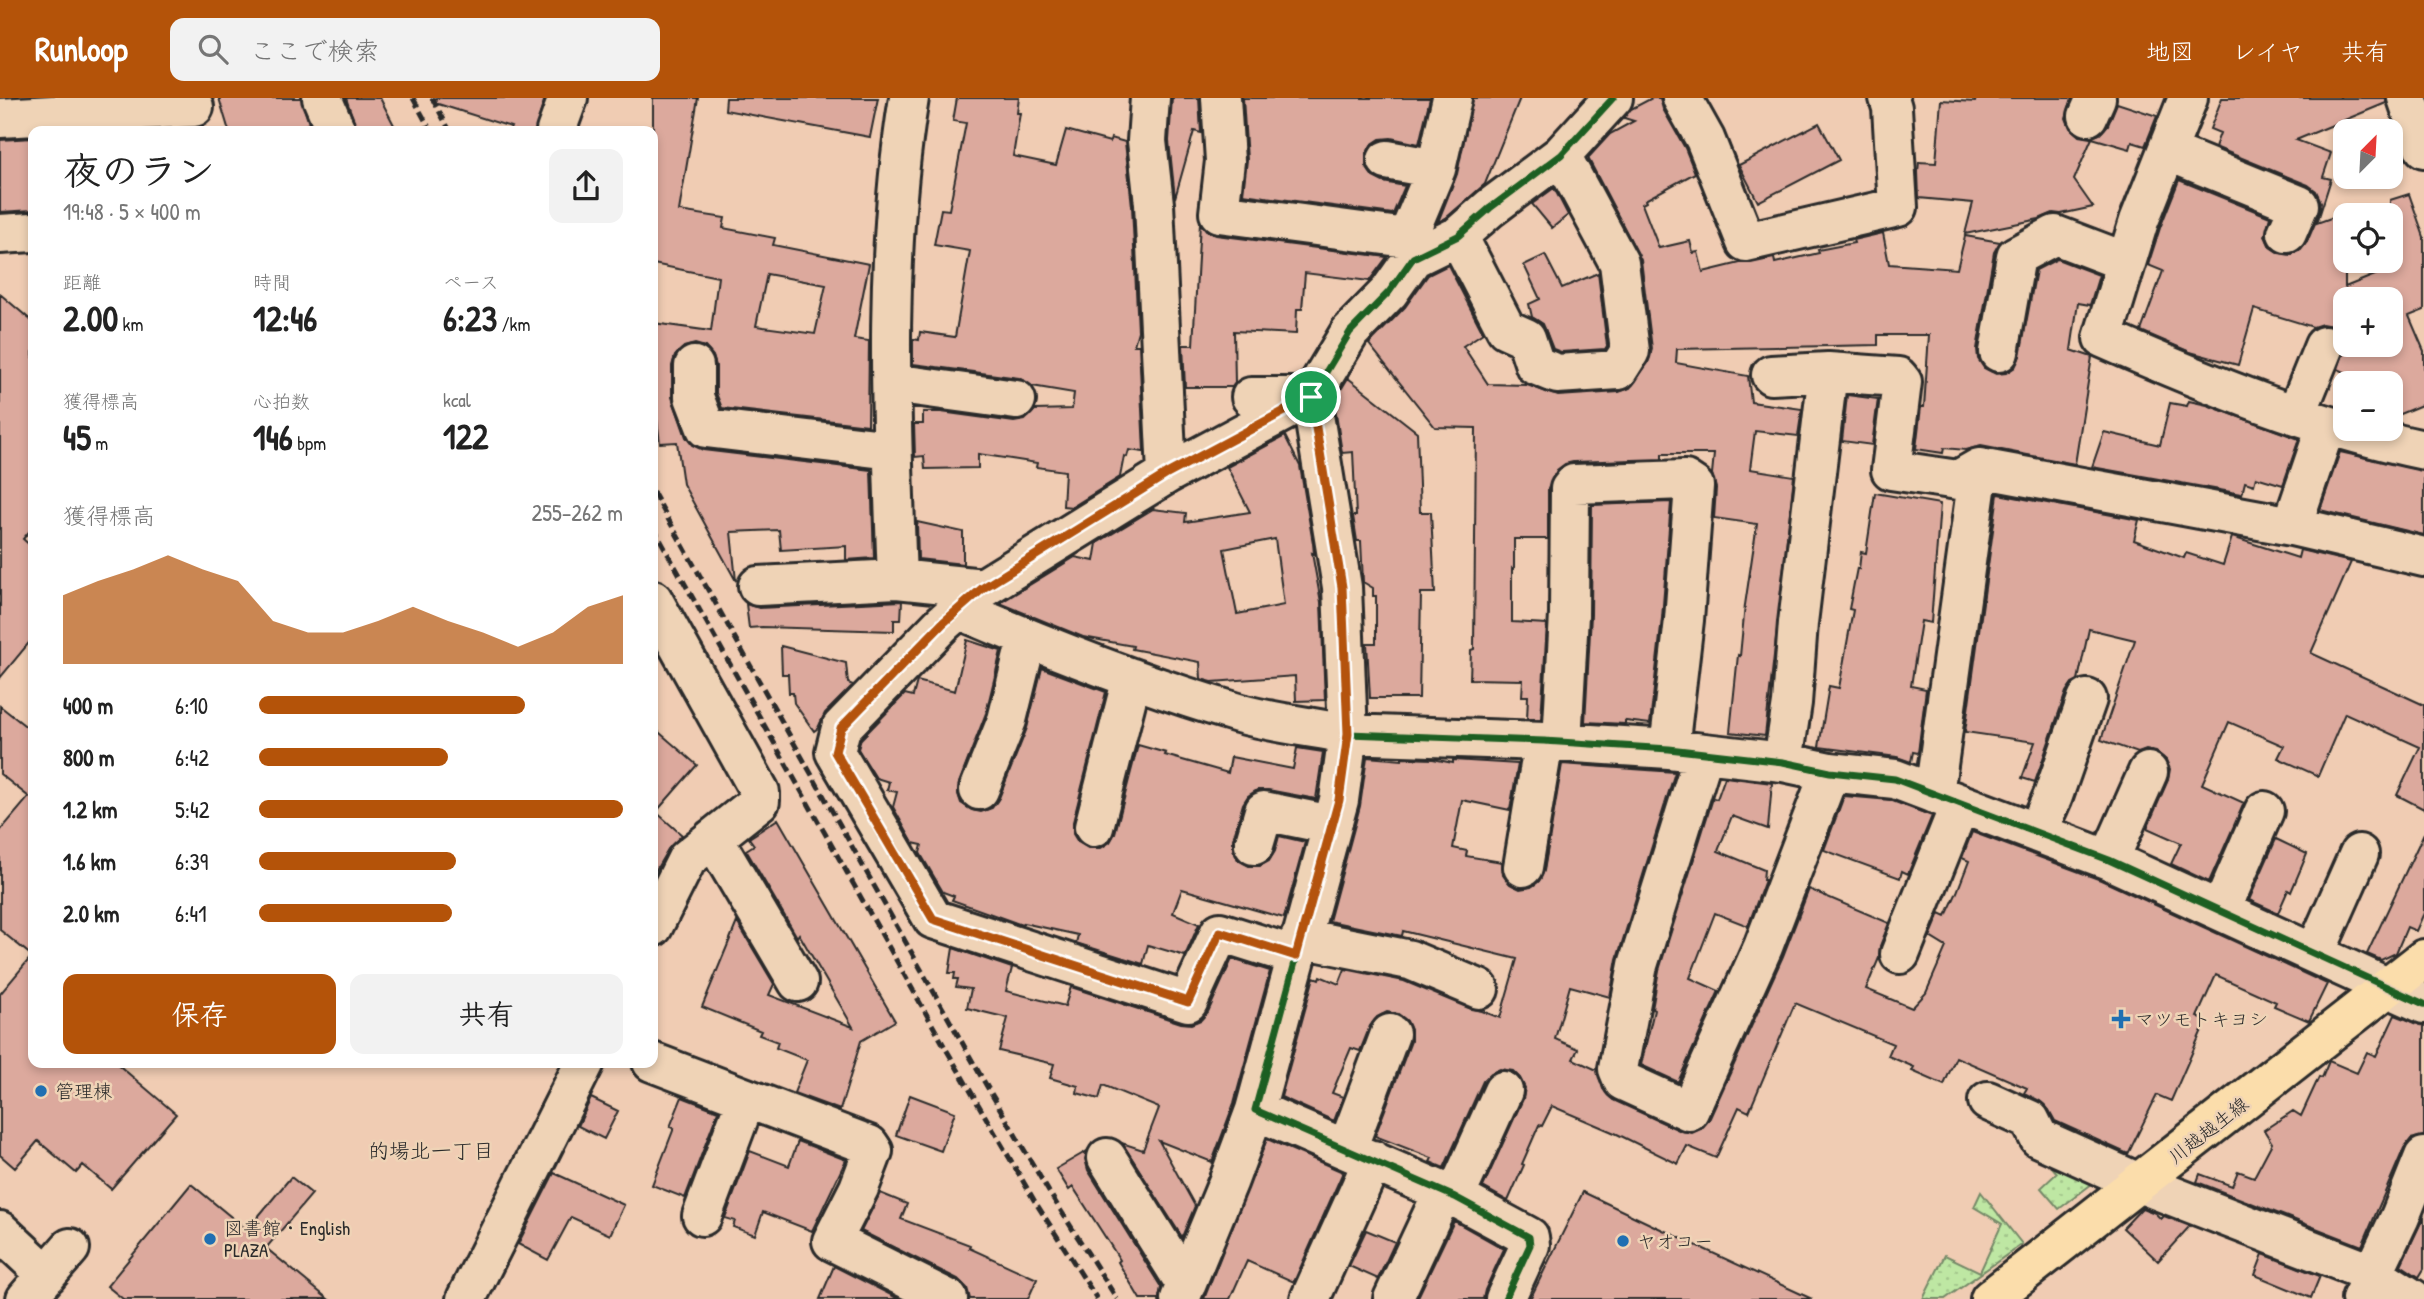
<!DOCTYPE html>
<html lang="ja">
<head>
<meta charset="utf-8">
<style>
	body { margin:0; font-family:"Patrick Hand","Klee One",sans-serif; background:#f2f2f2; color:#222; height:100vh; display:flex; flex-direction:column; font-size:26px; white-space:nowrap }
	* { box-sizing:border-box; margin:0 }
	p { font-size:23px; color:#767676 }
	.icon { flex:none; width:38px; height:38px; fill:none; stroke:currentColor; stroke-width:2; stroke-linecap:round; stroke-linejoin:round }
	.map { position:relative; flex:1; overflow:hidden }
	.panel { position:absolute; left:28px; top:28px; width:630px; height:942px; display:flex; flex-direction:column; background:#fff; border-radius:14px; box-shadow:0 4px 10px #0003 }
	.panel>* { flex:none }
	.needle { width:46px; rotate:24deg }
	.controls { position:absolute; left:2333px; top:21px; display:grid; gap:14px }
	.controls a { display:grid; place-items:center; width:70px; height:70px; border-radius:14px; background:#fff; box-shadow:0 4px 10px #0003; font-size:35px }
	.pin { position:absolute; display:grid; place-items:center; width:60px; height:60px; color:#fff; margin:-30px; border:4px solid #fff; border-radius:50%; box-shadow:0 2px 7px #0007 }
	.round { display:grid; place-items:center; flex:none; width:74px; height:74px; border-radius:14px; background:#f2f2f2 }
	.head { display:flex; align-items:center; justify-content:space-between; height:119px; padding:0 35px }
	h1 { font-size:38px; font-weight:800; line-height:52px }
	.metrics { display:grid; grid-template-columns:repeat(3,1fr); gap:10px; height:119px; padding:7px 35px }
	.metrics div { display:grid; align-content:center }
	.metrics b { font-size:35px; font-weight:800 }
	.metrics small { font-size:19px; font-weight:400 }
	.metrics p { font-size:19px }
	.chart { height:196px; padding:14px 35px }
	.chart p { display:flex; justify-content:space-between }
	.chart svg { width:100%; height:126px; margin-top:7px; fill:#b45309; opacity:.7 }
	.cta { display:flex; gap:14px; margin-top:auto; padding:14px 35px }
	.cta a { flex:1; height:80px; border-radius:14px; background:#b45309; color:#fff; font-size:28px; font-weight:800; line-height:80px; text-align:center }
	.cta a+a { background:#f2f2f2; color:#222 }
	ul { padding:0 35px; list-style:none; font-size:23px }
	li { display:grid; grid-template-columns:112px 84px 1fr; align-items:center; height:52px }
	li i { height:18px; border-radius:9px; background:#b45309 }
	header { display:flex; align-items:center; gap:42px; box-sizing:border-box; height:98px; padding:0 35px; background:#b45309; color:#fff }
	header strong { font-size:33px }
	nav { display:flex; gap:38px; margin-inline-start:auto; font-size:24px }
	.search { width:490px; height:63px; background:#f2f2f2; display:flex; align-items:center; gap:18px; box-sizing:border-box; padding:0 24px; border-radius:14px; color:#767676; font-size:26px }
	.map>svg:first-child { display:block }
	.grass { fill:url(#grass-dots); stroke:#748967; stroke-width:2 }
	.building { fill:#dca99d; stroke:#2b2b2b; stroke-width:2; fill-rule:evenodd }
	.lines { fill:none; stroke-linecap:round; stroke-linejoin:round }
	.minor-casing { stroke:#2b2b2b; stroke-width:44 }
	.major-casing { stroke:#2b2b2b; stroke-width:44 }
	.minor { stroke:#efd3b6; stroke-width:38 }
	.major { stroke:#fbddab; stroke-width:38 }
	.rail { stroke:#2b2b2b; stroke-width:5; stroke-dasharray:10 5; stroke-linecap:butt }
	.cycleway-casing { stroke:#efd3b6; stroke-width:11 }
	.cycleway { stroke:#1b5e20; stroke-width:7 }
	.route-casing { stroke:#fff; stroke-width:14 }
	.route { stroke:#b45309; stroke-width:9 }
	.poi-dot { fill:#1f6fb2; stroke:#efd3b6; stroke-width:2.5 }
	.labels { text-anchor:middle; stroke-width:5; stroke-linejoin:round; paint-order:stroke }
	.poi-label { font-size:19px; fill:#2b2b2b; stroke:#efd3b6; text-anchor:start }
	.street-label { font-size:19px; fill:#2b2b2b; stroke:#efd3b6 }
	.neighbourhood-label { font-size:21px; fill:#2b2b2b; stroke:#efd3b6 }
</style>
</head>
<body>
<header>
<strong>Runloop</strong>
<div class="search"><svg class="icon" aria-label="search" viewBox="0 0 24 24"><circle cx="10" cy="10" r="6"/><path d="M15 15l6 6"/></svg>ここで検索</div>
<nav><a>地図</a><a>レイヤ</a><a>共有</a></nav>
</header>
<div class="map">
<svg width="2424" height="1201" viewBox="0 0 2424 1201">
	<defs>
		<pattern id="grass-dots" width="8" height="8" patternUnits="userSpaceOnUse" patternTransform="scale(1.75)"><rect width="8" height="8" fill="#bee7a3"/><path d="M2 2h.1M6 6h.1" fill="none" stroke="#a3c68c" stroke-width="1.8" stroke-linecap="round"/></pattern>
	</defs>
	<rect width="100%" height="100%" fill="#f0ccb3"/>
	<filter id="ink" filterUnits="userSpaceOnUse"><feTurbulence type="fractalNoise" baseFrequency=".0143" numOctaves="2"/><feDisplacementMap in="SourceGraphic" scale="14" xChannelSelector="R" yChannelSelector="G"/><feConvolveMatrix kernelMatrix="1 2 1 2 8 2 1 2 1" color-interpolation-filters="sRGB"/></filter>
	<g filter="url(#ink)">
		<!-- grass -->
		<path class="grass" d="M2041 1056 2097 1082 2059 1111 2041 1090 2057 1075Z
			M1981 1094 2022 1146 1945 1201H1923L1945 1157 1980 1174 2002 1126 1974 1109Z"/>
		<!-- building -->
		<path class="building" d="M219 0H301L309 26 279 33H229Z
			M346 0H380L394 27 380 33H357Z
			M436 0H545L535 33H509L511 29 435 5Z
			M653 0H698L679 113 725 120 723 130 775 140 773 147 869 166 854 241 869 243 868 327 722 310 716 295V268L713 258 705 249 695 246 684 249 675 258 672 268V299L686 339 692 347 703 352 871 372 874 460 846 462V448L781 452 779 432 731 434 736 483 683 386 677 344 660 345 656 313H653V225L711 233 718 179 653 166ZM767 176 826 187 815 236 756 228Z
			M726 0H878L870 39 725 12Z
			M957 0H1019L1017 15H1020L1013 58 1056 67 1066 32 1110 44 1111 40 1125 44 1132 108 1138 233 1134 247H1139L1144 354 1129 352 1127 359 1124 358 1120 379 1072 409 1063 408 1065 373 1036 369 1037 365 978 356V370L925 371 924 358 915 359 914 326H923V314H941L1014 324 1025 322 1035 312 1072 311 1074 295 1032 288 1019 280 913 266V241L919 242 920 234 955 239 970 153 934 147 941 111 949 112 966 25 953 23Z
			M1172 0H1199L1201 35 1194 33 1175 100 1169 43Z
			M1243 0H1430L1419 46 1391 40 1380 41 1371 47 1366 57V69L1373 79 1383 84 1405 88 1393 116 1243 96 1247 62Z
			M1473 0H1520L1485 86 1446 120 1438 124 1457 76Z
			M1652 0H1660L1663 11 1685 50 1695 75 1645 102 1646 104 1642 106 1659 150 1690 143 1693 155 1698 154 1703 174 1740 165H1751L1774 160 1775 165 1819 155 1818 152 1854 145 1853 142 1883 135 1889 166 1957 171 1965 138 2000 144 1994 154 1977 251 1978 261 1984 270 1996 276 2006 275 2015 269 2020 258 2036 172 2057 161 2099 177 2090 207 2078 205 2071 252 2092 259 2075 366 1981 348 1966 352 1944 350 1943 355 1916 351 1921 309H1924L1929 237H1878V247L1677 251 1676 265 1748 278 1751 304 1802 311 1798 338 1755 333 1750 371 1794 378 1765 638 1730 634 1738 557 1740 558 1745 507 1757 426 1714 420 1716 390 1712 376 1714 356H1662V361L1573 364 1565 366 1557 372 1548 391V441H1514V471L1512 470V524L1547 526 1541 621H1527L1528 598H1522L1523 582 1470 581 1471 552 1474 551 1476 330 1435 329 1369 246 1405 209 1428 177 1448 167 1483 235 1463 248 1488 286 1527 287 1558 298 1619 294 1630 290 1648 265 1652 251 1641 162 1588 60 1610 36 1634 23 1624 20 1631 11Z
			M1976 0H2072L2066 20 2070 30 2079 38 2090 40 2100 36 2108 27 2117 5 2157 18 2145 48 2132 44 2130 51 2092 40 2074 82 2093 109 2061 116 2053 115 2039 121 1965 136 1973 105 1919 100 1918 74 1919 64 1936 65 1941 2 1975 4Z
			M2222 0H2386V5L2296 42 2331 55 2323 79 2331 81 2317 125 2345 115V189L2390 171V102L2409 96 2424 139V212L2409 218 2424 253V306L2390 320V285H2346L2349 276 2338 271 2346 247H2390V201H2345V239L2332 228 2322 226 2313 229 2254 211 2238 267 2190 254 2141 233 2163 173 2148 167 2160 130 2179 82 2270 119 2265 138 2270 149 2279 155 2290 157 2301 152 2307 144 2319 116 2321 104 2316 93 2308 87 2215 49 2220 35 2210 31Z
			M1819 25 1839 62 1758 104 1739 67Z
			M33 40V112L0 114V42Z
			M1554 90 1568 117 1552 130 1532 106Z
			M1200 125 1206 133 1216 137 1387 159 1369 183 1305 175 1302 211H1297L1296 236 1234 233 1235 285 1232 289H1185L1183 247H1193Z
			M1545 157 1562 190 1598 175 1607 248 1605 251 1561 254 1553 251 1543 226 1532 219 1529 206 1540 201 1524 167Z
			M0 196 33 224V429L23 441 33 450V540L0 580Z
			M1348 280 1417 334 1420 414H1431L1435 495H1421L1419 600H1370L1367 545H1376V498H1373V490L1363 484 1361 443H1357L1353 418H1356L1353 354 1342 355 1334 303Z
			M1847 297 1878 301 1872 347 1842 343Z
			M2189 303 2207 307 2299 341 2283 387 2256 379 2254 387 2245 384 2242 396 2092 369 2104 334 2160 347 2170 305 2187 308Z
			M1285 338 1300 368 1313 445 1314 456 1312 455 1321 504 1325 602 1296 603 1295 578 1212 584 1201 581 1200 564 1132 551 1133 548 1083 539 1000 505 1075 459 1094 463 1097 445 1153 411 1186 415 1185 424 1250 414 1227 369ZM1275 441 1284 507 1237 516 1224 451Z
			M2340 354 2424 373V437L2320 412Z
			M1875 395 1940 406 1931 525 1921 523 1911 588 1926 591 1918 655 1913 654 1911 664 1897 659 1819 649 1829 588 1839 590 1853 512 1849 511 1857 470 1859 471 1861 454 1866 455Z
			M1998 396 2139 422 2134 442 2184 460 2186 455 2223 467 2232 439 2298 460 2300 452 2351 464 2311 555 2424 607V711L2397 697 2420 649 2345 615 2318 678 2278 660 2284 648 2229 624 2202 686 2244 705 2209 784 2171 766 2181 745 2147 730 2168 682 2170 671 2166 662 2156 654 2146 652 2138 655 2101 642 2135 542 2089 531 2078 582 2072 585 2066 594 2035 684 2022 680 2035 644 1965 634Z
			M1671 404 1662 520 1650 626 1625 623V626L1585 624 1591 517 1592 407Z
			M917 424 963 434V466L918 461Z
			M902 503 901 522H894V533L762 529 749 530 746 506 759 510Z
			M967 542 1001 553 986 615 959 685 958 696 961 705 972 712 981 714 992 710 999 700 1027 630 1042 570 1106 594 1073 724V736L1078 744 1088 750H1101L1110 744 1115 735 1138 647 1166 655 1165 657 1228 675 1231 659 1293 671 1297 650 1323 654 1316 701 1268 692H1257L1248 698 1243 706 1233 741V751L1238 762 1249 768H1260L1269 763 1275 753 1279 738 1305 744 1284 820 1182 791 1173 815 1199 826 1185 858 1148 847 1143 866 1076 845 1078 837 1023 825 1022 827 952 802 954 798 943 794 920 755 922 747 913 745 893 709 897 694 887 692 889 684 876 680 858 651 861 641 905 596 913 598 917 583 955 593Z
			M781 548 846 565 848 585 853 587 825 615 818 630 814 633 794 605 793 595H789L788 576H782Z
			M0 608 33 634V964H115L176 1016 111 1091 83 1067 76 1075 38 1043 15 1070 0 1057V896L32 858 0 832V733L29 699 0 676Z
			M653 629 697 667 656 714 682 737 668 751 653 777Z
			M1367 659 1402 662V660L1433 661 1453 665V662L1518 666 1510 712 1462 702 1453 750 1467 753 1466 758 1502 764 1503 777 1510 786 1520 791 1531 789 1539 783 1544 773 1562 666 1675 674 1617 861 1610 899 1570 888 1555 941 1578 951 1573 961 1597 972 1603 991 1613 1002 1681 1033 1692 1035 1701 1031 1709 1022 1783 858 1809 791 1889 825 1880 848 1879 860 1866 891 1912 910 1926 895 1946 849 1930 839 1940 815 1946 818 1957 794 1969 763 1962 760 1972 734 2101 782 2327 886 2309 923 2274 908 2276 904 2216 877 2197 919 2206 923 2171 1003 2157 997 2128 1056 2055 1023 2049 1012 2040 1003 2024 995 2027 990 1956 959 1944 987 1912 973 1914 969 1888 958 1893 946 1795 905 1749 1014 1739 1009 1716 1060 1687 1048 1678 1066 1617 1036 1552 1008 1542 1028 1539 1027 1522 1066 1524 1067 1508 1103 1483 1089 1523 1001 1525 990 1520 980 1513 973 1500 971 1491 975 1483 983 1444 1070 1430 1064 1432 1060 1375 1038 1411 943V932L1407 923 1398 916 1387 914 1377 919 1370 928 1360 953 1351 950 1332 995 1343 999 1334 1023 1281 999 1314 879 1319 881 1320 878 1339 886 1345 871 1404 883 1471 911 1482 913 1500 920 1517 861 1403 833 1402 838 1329 823 1360 708Z
			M1725 679 1772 685 1768 731 1732 718 1718 753 1764 772 1763 782H1765L1748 828 1715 815 1690 880 1719 893 1678 984 1641 967 1654 912 1652 911 1659 872 1713 700 1717 701Z
			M1844 698 1890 702 1932 718 1908 776 1902 773 1900 780 1824 752Z
			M778 721 895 923 861 943 840 1012 794 995 807 962 776 950 778 944 759 937 761 933 702 909 737 824 774 886 769 897 853 929 799 836 797 839 746 752 754 747 749 740Z
			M2424 735V815L2416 833 2407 829 2396 855 2381 862 2367 856Z
			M2276 741 2307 756 2291 794 2288 792 2278 815 2249 802Z
			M953 850 1012 870 1006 893 1065 908 1071 889 1181 925 1191 926 1201 922 1208 914 1232 861 1270 873 1234 1005 1212 1064 1159 1043 1195 1108 1182 1139 1122 1045 1143 1052 1159 1010 1103 987 1099 1001 1077 995 1078 988 1050 980 1054 966 999 953 1008 920 967 910 971 891 956 889 958 881H954L955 875H949Z
			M2395 917 2424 928V1038L2411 1041 2404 1050 2362 1148 2197 1084 2200 1076 2232 1088 2238 1073 2254 1079 2272 1045 2264 1032 2293 1013 2301 1018 2319 979 2322 980 2329 963 2357 975 2367 954 2376 958Z
			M910 997 955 1014 941 1053 896 1037Z
			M682 999 718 1013 685 1100 652 1087 674 1030 670 1029Z
			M591 1000 618 1013 604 1041 578 1028Z
			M1267 1041 1343 1074 1294 1184 1247 1163 1230 1201H1204Z
			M798 1043 846 1062 812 1133 763 1114 755 1137 733 1129 735 1123 725 1120 750 1053 789 1068Z
			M1087 1053 1085 1061 1088 1072 1161 1189 1159 1201H1140L1118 1164 1120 1162 1073 1089 1069 1092 1056 1071Z
			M554 1075 624 1107 610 1137 571 1119 548 1162 518 1146Z
			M291 1079 312 1096 266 1150 328 1201H123L107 1188 191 1086 247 1132Z
			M1583 1094 1650 1126 1812 1201H1530Z
			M880 1095 907 1106 901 1121 970 1147 969 1150 1037 1181 1028 1201H970L967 1190 958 1181 861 1133Z
			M2142 1110 2155 1115 2161 1121 2164 1118 2190 1128 2158 1163 2123 1130Z
			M2424 1118V1171L2419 1179 2401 1167Z
			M1454 1123 1504 1151 1485 1192 1483 1201H1417Z
			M1366 1132 1395 1144 1378 1181 1349 1168Z
			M2263 1156 2320 1178 2311 1200 2255 1177Z
			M834 1168 899 1201H820Z"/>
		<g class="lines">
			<defs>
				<path id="minor" d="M322 0 336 33
					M1150 0 1147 43 1154 106 1167 376
					M1221 0 1225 63 1219 115 1407 140
					M1682 0 1705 41 1746 144 1898 109 1892 10 1889 0
					M2188 0 2139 123 2103 240C2208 286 2312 329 2424 352
					M2407 0 2424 50
					M2088 18 2096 0
					M0 20 194 9
					M556 33 568 0
					M2167 53 2299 107 2287 135
					M1387 62 1436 71
					M0 136 33 134
					M1458 138 1506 231 1526 240 1535 267 1557 276 1618 272 1630 253 1619 165 1561 57
					M1413 160 1407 140 1436 71 1452 0
					M1999 254 2016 158 2055 137 2126 164
					M694 268V299L706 330 892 352
					M1771 277 1828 274 1898 279 1902 284 1891 372 1958 382 1979 370 1934 696
					M892 285 1016 302
					M2296 317 2324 248
					M1979 370 2292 428 2424 459
					M2292 428 2326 328
					M897 481C891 321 883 158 909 0
					M758 488 897 481 983 490
					M653 502 760 694V703L687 761 653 829
					M958 511C1049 550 1142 587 1238 615 1273 625 1311 629 1348 636L1342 489 1311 299H1251
					M1562 644 1569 517 1570 391 1574 386 1685 382 1694 388 1684 522 1669 651
					M1704 655 1638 867 1618 971 1623 983 1689 1013 1763 849 1830 674
					M1783 664 1792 605 1798 525 1828 274
					M979 692 1007 622 1027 541
					M1094 729 1132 580
					M2037 734 2053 698 2087 601
					M713 740 798 884
					M1254 747 1264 713 1332 727
					M2109 762 2148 674
					M1523 769 1544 643
					M2221 812 2264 713
					M1300 840 1410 862 1479 891
					M2315 855 2359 756
					M1900 856 1960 706
					M1296 858 1220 834 1188 904 933 821 835 654 841 630 943 525 983 490 1167 376 1311 299 1350 234 1389 194 1413 160 1458 138 1490 110 1561 57 1613 0
					M652 964 869 1047 873 1053 859 1090 832 1143 948 1201
					M1988 1003 2030 1022 2039 1040 2139 1085 2374 1176 2413 1201
					M1347 1051 1390 936
					M1107 1060 1186 1187
					M1455 1099 1503 993
					M702 1118 746 1001
					M0 1133 47 1177
					M26 1201 70 1150
					M466 1201 585 964
					M1180 1201 1229 1082 1255 1012
					M1310 1201 1373 1062
					M1393 1201 1443 1094
					M1505 1201 1530 1147 1529 1139 1455 1099 1255 1012 1339 702 1348 636 1544 643 1669 651 1783 664 1830 674 1895 681 2109 762 2424 906
					M2361 1201 2400 1119 2424 1059"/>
				<path id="major" d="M1990 1201 2424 861"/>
			</defs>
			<!-- minor casing -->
			<use href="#minor" class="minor-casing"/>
			<!-- major casing -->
			<use href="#major" class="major-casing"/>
			<!-- minor -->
			<use href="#minor" class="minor"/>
			<!-- major -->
			<use href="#major" class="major"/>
			<!-- rail -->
			<path class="rail" d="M413 0 431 33
				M432 0 450 33
				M653 394 982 980 1049 1094 1117 1201
				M653 429 946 951 1034 1102 1097 1201"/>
			<defs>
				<path id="cycleway" d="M1296 858 1220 834 1188 904 933 821 835 654 841 630 943 525 983 490 1167 376 1311 299 1350 234 1389 194 1413 160 1458 138 1490 110 1561 57 1613 0
					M1505 1201 1530 1147 1529 1139 1455 1099 1255 1012 1339 702 1348 636 1544 643 1669 651 1783 664 1830 674 1895 681 2109 762 2424 906"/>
			</defs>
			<!-- cycleway casing -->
			<use href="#cycleway" class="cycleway-casing"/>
			<!-- cycleway -->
			<use href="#cycleway" class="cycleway"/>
		</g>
	</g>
	<g class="lines" filter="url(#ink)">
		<defs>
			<path id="route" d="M1311 299 1342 489 1348 636 1339 702 1296 858 1220 834 1188 904 933 821 835 654 841 630 943 525 983 490 1167 376Z"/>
		</defs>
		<!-- route casing -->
		<use href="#route" class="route-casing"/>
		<!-- route -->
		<use href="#route" class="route"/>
	</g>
	<!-- markers -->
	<g class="poi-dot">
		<path d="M2117.5 910.5h7v7h7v7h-7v7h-7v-7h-7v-7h7z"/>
		<circle cx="41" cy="993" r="7"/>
		<circle cx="210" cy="1141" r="7"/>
		<circle cx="1623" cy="1143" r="7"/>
	</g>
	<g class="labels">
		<!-- poi labels -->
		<g class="poi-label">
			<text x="2135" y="928">マツモトキヨシ</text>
			<text x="55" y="1000">管理棟</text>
			<text x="224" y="1137">図書館・English<tspan x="224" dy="22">PLAZA</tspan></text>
			<text x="1637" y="1150">ヤオコー</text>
		</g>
		<!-- street labels -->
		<g class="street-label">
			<text transform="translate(2208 1032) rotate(-38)" y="7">川越越生線</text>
		</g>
		<!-- neighbourhood labels -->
		<g class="neighbourhood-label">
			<text x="431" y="1060">的場北一丁目</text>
		</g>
	</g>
</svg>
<div class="controls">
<a><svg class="needle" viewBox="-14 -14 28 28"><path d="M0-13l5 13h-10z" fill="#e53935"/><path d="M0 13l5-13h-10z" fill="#767676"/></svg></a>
<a><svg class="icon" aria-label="locate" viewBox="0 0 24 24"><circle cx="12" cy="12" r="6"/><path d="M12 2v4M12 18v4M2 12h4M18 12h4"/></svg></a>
<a>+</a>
<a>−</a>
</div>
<div class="pin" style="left:1311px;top:299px;background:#1e9e55"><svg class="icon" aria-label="arrive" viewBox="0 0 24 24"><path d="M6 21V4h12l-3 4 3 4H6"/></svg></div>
<section class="panel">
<div class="head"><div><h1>夜のラン</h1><p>19:48 · 5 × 400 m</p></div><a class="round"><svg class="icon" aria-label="share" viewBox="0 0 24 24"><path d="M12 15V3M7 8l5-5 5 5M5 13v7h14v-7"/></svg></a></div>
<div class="metrics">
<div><p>距離</p><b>2.00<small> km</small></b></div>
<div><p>時間</p><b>12:46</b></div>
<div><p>ペース</p><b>6:23<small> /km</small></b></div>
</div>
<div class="metrics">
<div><p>獲得標高</p><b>45<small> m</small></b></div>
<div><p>心拍数</p><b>146<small> bpm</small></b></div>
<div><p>kcal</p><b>122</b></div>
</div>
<div class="chart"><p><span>獲得標高</span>255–262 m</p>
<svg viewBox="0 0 160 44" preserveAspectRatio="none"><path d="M0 44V20L10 15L20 11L30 6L40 11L50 15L60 29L70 33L80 33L90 29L100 24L110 29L120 33L130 38L140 33L150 24L160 20V44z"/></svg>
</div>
<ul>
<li><b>400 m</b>6:10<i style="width:73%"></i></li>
<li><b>800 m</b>6:42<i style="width:52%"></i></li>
<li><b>1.2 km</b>5:42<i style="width:100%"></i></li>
<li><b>1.6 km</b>6:39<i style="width:54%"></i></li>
<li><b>2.0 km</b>6:41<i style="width:53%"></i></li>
</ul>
<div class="cta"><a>保存</a><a>共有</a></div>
</section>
</div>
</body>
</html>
